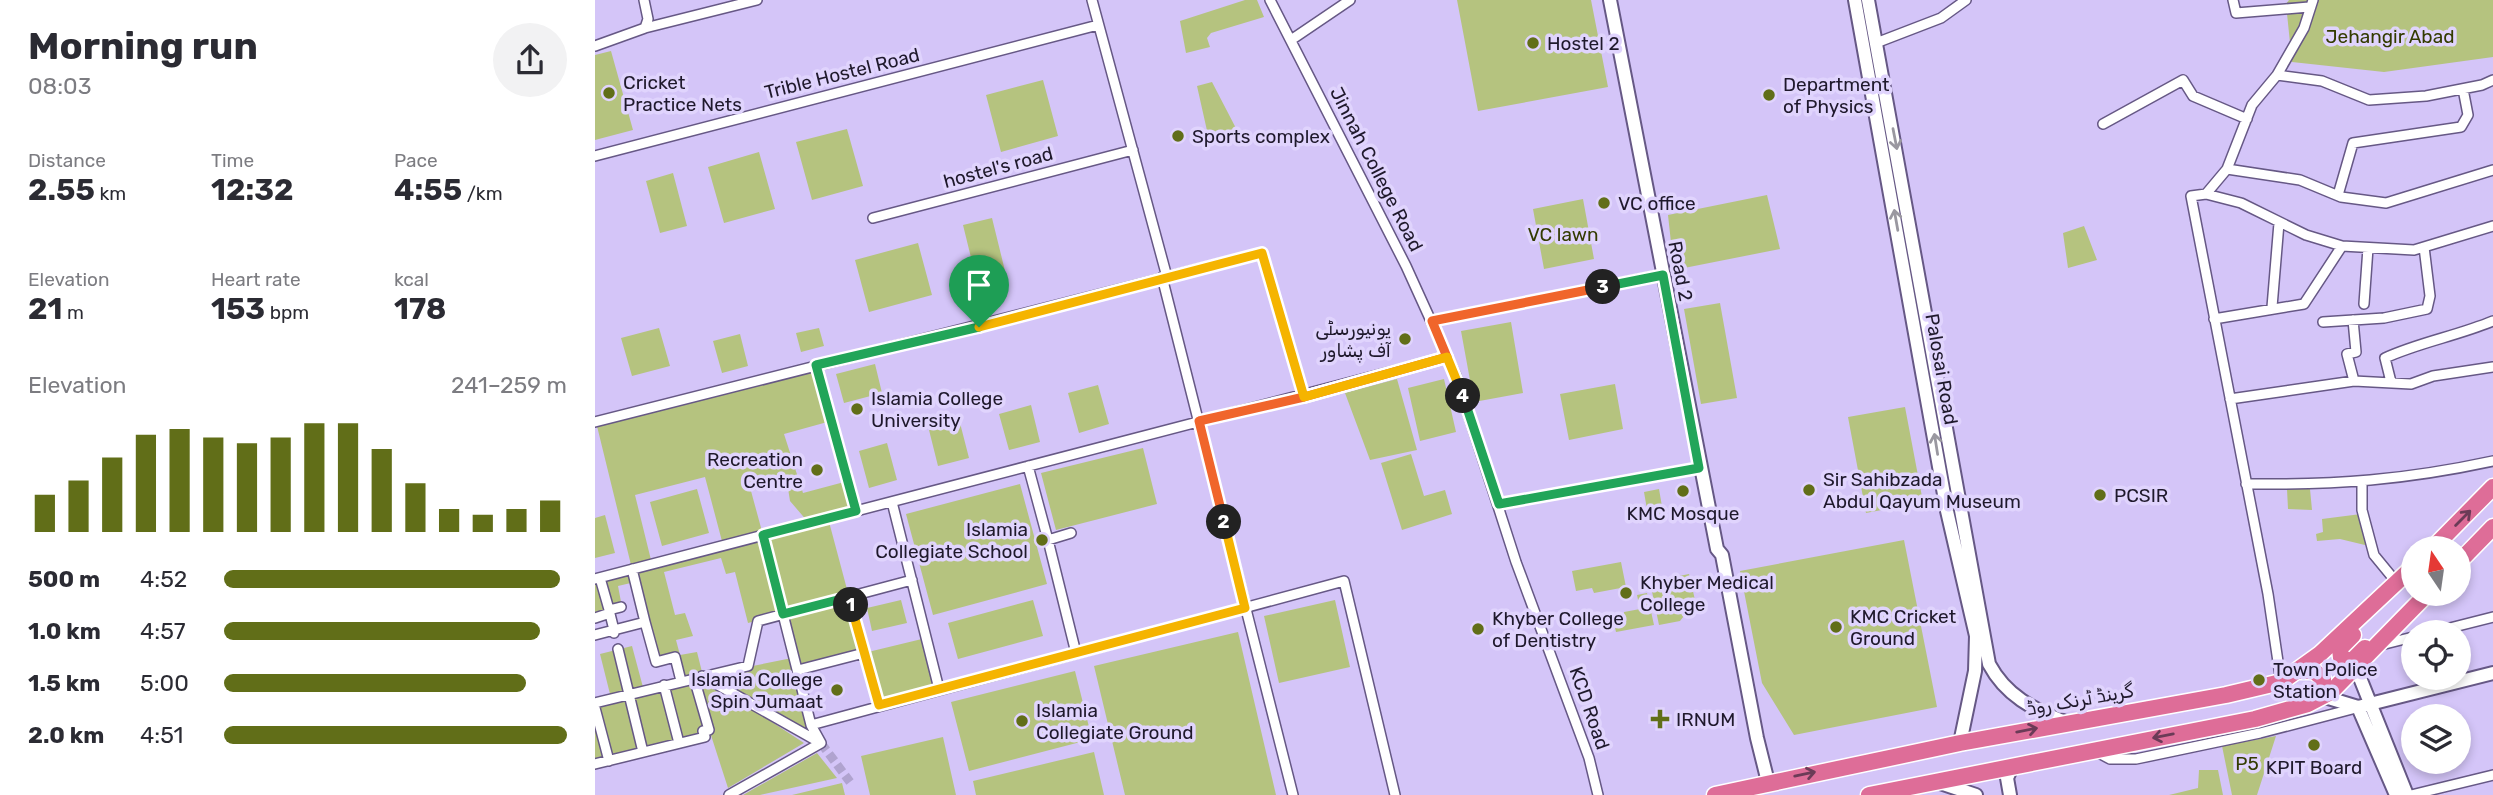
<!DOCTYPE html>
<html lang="en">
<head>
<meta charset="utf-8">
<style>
	body { margin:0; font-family:Rubik,Cairo,sans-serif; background:#f2f2f3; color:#2b2b33; height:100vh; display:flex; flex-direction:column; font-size:26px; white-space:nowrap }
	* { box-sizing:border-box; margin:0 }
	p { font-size:23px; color:#7c7c81 }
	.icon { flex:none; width:38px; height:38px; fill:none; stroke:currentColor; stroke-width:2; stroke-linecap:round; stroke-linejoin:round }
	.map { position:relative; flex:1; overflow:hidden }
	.panel { display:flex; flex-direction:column; background:#fff; width:595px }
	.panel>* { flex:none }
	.needle { width:46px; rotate:347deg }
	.buttons { position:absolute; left:1806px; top:536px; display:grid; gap:14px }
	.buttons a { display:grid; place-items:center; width:70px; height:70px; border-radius:50%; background:#fff; box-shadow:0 4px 10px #0003; font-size:35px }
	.pin { position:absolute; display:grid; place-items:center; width:60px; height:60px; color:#fff; margin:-72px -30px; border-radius:50% 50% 50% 0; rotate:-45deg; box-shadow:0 0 7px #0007 }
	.pin .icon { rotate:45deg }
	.km { position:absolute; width:35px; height:35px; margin:-18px; border-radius:50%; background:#222; color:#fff; font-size:19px; line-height:35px; text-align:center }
	.round { display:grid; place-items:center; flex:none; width:74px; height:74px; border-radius:37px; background:#f2f2f3 }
	.head { display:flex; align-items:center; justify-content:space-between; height:119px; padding:0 28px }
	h1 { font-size:38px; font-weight:700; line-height:52px }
	.metrics { display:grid; grid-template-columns:repeat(3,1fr); gap:10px; height:119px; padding:7px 28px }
	.metrics div { display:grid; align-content:center }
	.metrics b { font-size:30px; font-weight:700 }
	.metrics small { font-size:19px; font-weight:400 }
	.metrics p { font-size:19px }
	.chart { height:196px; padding:14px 28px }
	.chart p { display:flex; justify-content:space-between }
	.chart svg { width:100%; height:126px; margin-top:7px; stroke:#616e18; stroke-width:6 }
	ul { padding:0 28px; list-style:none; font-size:23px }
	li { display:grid; grid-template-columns:112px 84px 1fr; align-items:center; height:52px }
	li i { height:18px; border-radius:9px; background:#616e18 }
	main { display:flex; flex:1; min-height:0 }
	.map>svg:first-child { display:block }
	.green { fill:#b5c37f; fill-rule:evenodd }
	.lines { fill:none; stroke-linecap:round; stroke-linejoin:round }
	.street-tunnel { stroke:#b0a3cf; stroke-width:9; stroke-dasharray:9 4.5; stroke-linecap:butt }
	.street-casing { stroke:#665885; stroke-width:12 }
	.secondary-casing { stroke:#665885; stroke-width:16 }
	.highway-casing { stroke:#fff; stroke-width:19 }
	.street { stroke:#fff; stroke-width:9 }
	.secondary { stroke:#fff; stroke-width:12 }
	.highway { stroke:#de6d98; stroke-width:16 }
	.oneway { stroke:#9a98a0 }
	.oneway2 { stroke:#6b3b57 }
	.split-1-casing { stroke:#fff; stroke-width:14 }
	.split-2-casing { stroke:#fff; stroke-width:14 }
	.split-3-casing { stroke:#fff; stroke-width:14 }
	.split-4-casing { stroke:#fff; stroke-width:14 }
	.split-5-casing { stroke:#fff; stroke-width:14 }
	.split-1 { stroke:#22a559; stroke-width:9 }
	.split-2 { stroke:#f5b400; stroke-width:9 }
	.split-3 { stroke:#f0652b; stroke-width:9 }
	.split-4 { stroke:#22a559; stroke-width:9 }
	.split-5 { stroke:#f5b400; stroke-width:9 }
	.poi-dot { fill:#616e18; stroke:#e0d4fd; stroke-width:2.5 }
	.labels { text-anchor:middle; stroke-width:7; stroke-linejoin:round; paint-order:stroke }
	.park-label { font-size:19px; fill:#333b00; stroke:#e0d4fd }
	.poi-label { font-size:19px; fill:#1f192c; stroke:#e0d4fd; text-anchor:start }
	.street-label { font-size:19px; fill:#1f192c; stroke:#e0d4fd }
</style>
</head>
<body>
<main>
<section class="panel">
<div class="head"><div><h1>Morning run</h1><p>08:03</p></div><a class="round"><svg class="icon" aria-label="share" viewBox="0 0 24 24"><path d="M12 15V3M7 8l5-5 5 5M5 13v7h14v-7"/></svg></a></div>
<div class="metrics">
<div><p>Distance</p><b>2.55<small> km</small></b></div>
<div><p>Time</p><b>12:32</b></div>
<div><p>Pace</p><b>4:55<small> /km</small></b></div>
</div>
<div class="metrics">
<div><p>Elevation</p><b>21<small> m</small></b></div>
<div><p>Heart rate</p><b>153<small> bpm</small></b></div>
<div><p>kcal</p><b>178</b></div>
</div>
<div class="chart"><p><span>Elevation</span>241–259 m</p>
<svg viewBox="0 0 160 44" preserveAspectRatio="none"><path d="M5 44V31M15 44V26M25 44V18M35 44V10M45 44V8M55 44V11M65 44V13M75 44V11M85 44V6M95 44V6M105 44V15M115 44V27M125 44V36M135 44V38M145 44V36M155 44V33"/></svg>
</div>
<ul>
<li><b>500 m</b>4:52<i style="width:98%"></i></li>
<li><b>1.0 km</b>4:57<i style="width:92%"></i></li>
<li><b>1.5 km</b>5:00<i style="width:88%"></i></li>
<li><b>2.0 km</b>4:51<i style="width:100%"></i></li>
</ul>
</section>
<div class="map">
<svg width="1898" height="795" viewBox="0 0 1898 795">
	<rect width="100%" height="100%" fill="#d4c5f8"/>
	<!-- green -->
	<path class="green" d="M650 0H662L669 17 616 33 612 38 615 47 591 53 585 21Z
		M862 0H996L1013 87 883 111Z
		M1694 0H1898V57L1789 72 1697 62 1691 4Z
		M16 51 38 130 0 140V55Z
		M448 80 463 136 406 152 391 95Z
		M617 82 645 136 615 144 602 86Z
		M252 129 268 186 217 200 201 142Z
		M164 152 180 209 129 223 113 167Z
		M78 173 92 226 65 233 51 181Z
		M1172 195 1185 249 1079 270 1073 215Z
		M988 199 999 259 949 269 938 209Z
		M397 218 411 275 382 282 368 225Z
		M1489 226 1502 260 1473 268 1468 233Z
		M323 243 337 295 274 312 260 260Z
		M1125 303 1142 398 1106 404 1089 309Z
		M916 322 928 393 879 402 866 331Z
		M64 328 75 366 37 376 26 338Z
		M224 328 229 346 206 352 201 333Z
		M145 334 153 366 127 373 118 341Z
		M280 364 287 393 249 403 241 374Z
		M221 365 236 421 189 434 208 493 253 481 261 511 233 518 269 653 331 638 344 689 284 705 269 654 201 671 218 740 117 683 209 743 133 788 113 726 110 737 0 764V709L16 698 5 654 37 646 49 691 85 681 80 657 61 661 40 582 23 586 27 607 0 614V579L37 569 1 422ZM110 477 128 545 57 564 40 495ZM192 482 195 501 213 522 168 535 156 491ZM126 558 131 574 140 572 153 623 186 614 197 658 108 676 102 652 85 655 81 640 98 636 90 613 80 615 69 572Z
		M802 379 822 450 775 460 750 393Z
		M849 379 861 432 825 441 813 388Z
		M1020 384 1028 429 974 440 965 394Z
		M503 385 514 424 484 433 473 393Z
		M436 405 445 442 414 450 404 414Z
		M1310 407 1328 502 1271 513 1253 417Z
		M365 423 374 458 343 466 334 430Z
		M292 443 302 480 274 488 264 451Z
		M548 448 562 504 461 530 446 473Z
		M816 454 829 496 850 490 857 514 807 530 786 463Z
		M425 484 452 584 338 615 311 514Z
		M102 489 114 533 67 546 55 502Z
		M1064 489 1069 518 1054 521 1049 492Z
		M1692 489H1715L1717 510 1693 509Z
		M1766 514 1774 546 1745 539 1722 541 1721 534 1728 532 1727 519Z
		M10 515 20 553 0 558V518Z
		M1309 540 1342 707 1199 735 1167 683 1145 571Z
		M1026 562 1031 587 999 593 997 588 981 591 977 571Z
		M1094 574 1103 613 1092 612 1085 621 1064 625 1055 582Z
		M1052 593 1059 625 1021 632 1019 623 1029 621V612L1045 609 1042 595Z
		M306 600 312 623 277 631 272 608Z
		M438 600 448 636 363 659 353 623Z
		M740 600 755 667 684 683 669 616Z
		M643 632 681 795H530L499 666Z
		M480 671 497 739 374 771 356 702Z
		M1681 736 1662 795H1637L1627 746Z
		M348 737 361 795H275L266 756Z
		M499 752 509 795H381L378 781Z
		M222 753 242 778 165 795H148Z
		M1604 770H1623L1628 795H1574L1603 788Z
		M247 783 250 795H197Z"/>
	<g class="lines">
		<!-- street-tunnel -->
		<path class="street-tunnel" d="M226 743 255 782"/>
		<defs>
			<path id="street" d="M497 0 572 277
				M675 0 811 266 861 376 921 562 994 758 1003 795
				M1638 0 1641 13 1714 7
				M50 28 162 0
				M696 40 755 0
				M1281 43 1346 18 1371 0
				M0 46 50 28 53 19 49 0
				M1682 75 1727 81 1774 100 1831 96 1887 85 1898 80
				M1508 124 1588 80 1598 96 1652 119
				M0 156 503 25
				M1632 169 1705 180 1746 197 1791 203 1898 170
				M1611 194 1646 203 1711 235 1747 246 1819 250 1898 226
				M1743 195 1758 143 1866 127 1873 115 1868 89
				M278 218 538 150
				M567 277 698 795
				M1769 304 1773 248
				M1677 307 1684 223
				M1619 319 1709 304 1747 246
				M1758 320 1761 352 1752 354 1759 381
				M837 321 1067 275
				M1728 322 1789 318 1832 309 1835 296 1829 247
				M221 365 261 511
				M1796 382 1790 358C1825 342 1862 336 1898 321
				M1635 399 1759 381 1816 384 1838 376 1898 367
				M0 422 667 253 709 397
				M433 466 453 540 476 533
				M1767 483V510L1779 555 1802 583
				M1651 484C1741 485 1810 480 1898 461
				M297 502 344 689
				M904 504 1104 468
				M453 540 481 653
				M0 579 852 357
				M254 597 269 653
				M0 618 15 613 5 578
				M50 622 61 662 80 657 86 681
				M1839 632 1898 617
				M19 633V630L50 622 37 569
				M0 635 19 630 14 610 26 607
				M1786 645 1818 637
				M23 649 48 752
				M203 670 269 653 284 705
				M107 676 224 742
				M1686 682 1673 594 1596 196 1611 194 1632 169 1657 105 1682 75 1709 28 1718 0
				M69 685 84 743
				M0 703 153 666 163 621 317 580
				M0 708 14 761
				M216 725 749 581 800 795
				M1500 751 1515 759H1541L1665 733 1761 708
				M0 764 110 737 108 731 114 730 99 678
				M134 795 226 743 216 725 168 535
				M1816 795 1898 775"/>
			<path id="secondary" d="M1015 0 1122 549 1127 555 1162 738 1173 782
				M1260 0 1352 511 1381 636 1380 671 1365 743
				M1273 0 1394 664C1411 696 1438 709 1470 722
				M1761 668 1812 795
				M1730 697 1763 707 1801 795
				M1763 707 1898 673
				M1342 782 1381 795
				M1415 795 1412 778 1417 767"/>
			<path id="highway" d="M1838 548 1898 487
				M1864 562 1898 527
				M1758 635 1745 648 1746 658 1750 661 1759 659 1770 648
				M1703 671H1719L1728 679V686L1714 696
				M1120 795 1365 743 1631 695 1686 682 1725 654 1818 567
				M1274 795 1660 719 1713 704 1736 692 1833 593"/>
		</defs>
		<!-- street casing -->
		<use href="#street" class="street-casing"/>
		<!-- secondary casing -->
		<use href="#secondary" class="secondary-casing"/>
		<!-- highway casing -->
		<use href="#highway" class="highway-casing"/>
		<!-- street -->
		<use href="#street" class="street"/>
		<!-- secondary -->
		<use href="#secondary" class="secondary"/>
		<!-- highway -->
		<use href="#highway" class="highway"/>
	</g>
	<!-- one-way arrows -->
	<defs><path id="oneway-shaft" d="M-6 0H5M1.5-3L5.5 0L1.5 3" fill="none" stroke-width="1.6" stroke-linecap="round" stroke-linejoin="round" transform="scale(1.75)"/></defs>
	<g class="oneway">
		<use href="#oneway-shaft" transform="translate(1300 139) rotate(79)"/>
		<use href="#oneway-shaft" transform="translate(1301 220) rotate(-100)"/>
		<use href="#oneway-shaft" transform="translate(1341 444) rotate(-99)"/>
	</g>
	<g class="oneway2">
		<use href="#oneway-shaft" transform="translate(1868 518) rotate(-45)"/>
		<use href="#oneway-shaft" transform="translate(1432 730) rotate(-11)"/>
		<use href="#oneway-shaft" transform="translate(1568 736) rotate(169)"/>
		<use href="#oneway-shaft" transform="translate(1210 774) rotate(-12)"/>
	</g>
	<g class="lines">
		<defs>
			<path id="split-1" d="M256 605 254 597 188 614 168 535 261 511 221 365 384 327"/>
			<path id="split-2" d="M256 605 284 705 650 608 629 522"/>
			<path id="split-3" d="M629 522 604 421 709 397 852 357 837 321 1008 287"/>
			<path id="split-4" d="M868 396 904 504 1104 468 1068 275 1008 287"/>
			<path id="split-5" d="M384 327 667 253 709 397 852 357 868 396"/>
		</defs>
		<!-- split-1 casing -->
		<use href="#split-1" class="split-1-casing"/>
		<!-- split-2 casing -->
		<use href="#split-2" class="split-2-casing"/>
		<!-- split-3 casing -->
		<use href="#split-3" class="split-3-casing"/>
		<!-- split-4 casing -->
		<use href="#split-4" class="split-4-casing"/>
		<!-- split-5 casing -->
		<use href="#split-5" class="split-5-casing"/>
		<!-- split-1 -->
		<use href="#split-1" class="split-1"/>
		<!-- split-2 -->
		<use href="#split-2" class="split-2"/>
		<!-- split-3 -->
		<use href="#split-3" class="split-3"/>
		<!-- split-4 -->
		<use href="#split-4" class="split-4"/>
		<!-- split-5 -->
		<use href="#split-5" class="split-5"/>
	</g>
	<!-- markers -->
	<g class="poi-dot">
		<circle cx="938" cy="43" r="7"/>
		<circle cx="14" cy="93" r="7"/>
		<circle cx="1174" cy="95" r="7"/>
		<circle cx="583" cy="136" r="7"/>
		<circle cx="1009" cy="203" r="7"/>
		<circle cx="810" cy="339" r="7"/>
		<circle cx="262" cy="409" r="7"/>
		<circle cx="222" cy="470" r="7"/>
		<circle cx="1214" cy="490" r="7"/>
		<circle cx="1088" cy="491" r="7"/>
		<circle cx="1505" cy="495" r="7"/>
		<circle cx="447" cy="540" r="7"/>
		<circle cx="1031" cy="593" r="7"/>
		<circle cx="1241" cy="627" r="7"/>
		<circle cx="883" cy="629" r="7"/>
		<circle cx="1664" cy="680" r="7"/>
		<circle cx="242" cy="690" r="7"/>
		<path d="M1061.5 708.5h7v7h7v7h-7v7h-7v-7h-7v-7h7z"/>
		<circle cx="427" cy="721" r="7"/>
		<circle cx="1719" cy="745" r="7"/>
	</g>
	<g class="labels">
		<!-- park labels -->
		<g class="park-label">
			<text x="1795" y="43">Jehangir Abad</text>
			<text x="968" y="241">VC lawn</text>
			<text x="1652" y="770">P5</text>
		</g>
		<!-- poi labels -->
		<g class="poi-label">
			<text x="952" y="50">Hostel 2</text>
			<text x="28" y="89">Cricket<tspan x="28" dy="22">Practice Nets</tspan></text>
			<text x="1188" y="91">Department<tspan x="1188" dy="22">of Physics</tspan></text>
			<text x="597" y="143">Sports complex</text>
			<text x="1023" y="210">VC office</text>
			<text x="796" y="335" text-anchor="end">یونیورسٹی<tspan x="796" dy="22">آف پشاور</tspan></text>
			<text x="276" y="405">Islamia College<tspan x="276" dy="22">University</tspan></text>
			<text x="208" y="466" text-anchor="end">Recreation<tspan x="208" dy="22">Centre</tspan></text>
			<text x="1228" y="486">Sir Sahibzada<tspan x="1228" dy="22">Abdul Qayum Museum</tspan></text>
			<text x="1519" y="502">PCSIR</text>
			<text x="1088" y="520" text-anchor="middle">KMC Mosque</text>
			<text x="433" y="536" text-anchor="end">Islamia<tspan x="433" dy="22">Collegiate School</tspan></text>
			<text x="1045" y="589">Khyber Medical<tspan x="1045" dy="22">College</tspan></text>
			<text x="1255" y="623">KMC Cricket<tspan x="1255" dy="22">Ground</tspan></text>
			<text x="897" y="625">Khyber College<tspan x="897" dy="22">of Dentistry</tspan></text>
			<text x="1678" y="676">Town Police<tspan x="1678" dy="22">Station</tspan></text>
			<text x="228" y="686" text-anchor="end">Islamia College<tspan x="228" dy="22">Spin Jumaat</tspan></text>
			<text x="441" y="717">Islamia<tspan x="441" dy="22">Collegiate Ground</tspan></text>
			<text x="1081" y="726">IRNUM</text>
			<text x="1719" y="774" text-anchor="middle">KPIT Board</text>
		</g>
		<!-- street labels -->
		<g class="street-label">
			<text transform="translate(247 73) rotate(-14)" y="7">Trible Hostel Road</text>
			<text transform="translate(403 167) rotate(-15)" y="7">hostel's road</text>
			<text transform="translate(782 169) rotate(63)" y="7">Jinnah College Road</text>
			<text transform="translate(1086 271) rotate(79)" y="7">Road 2</text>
			<text transform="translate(1347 369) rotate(80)" y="7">Palosai Road</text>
			<text transform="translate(1485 699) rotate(-10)" y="7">گرینڈ ٹرنک روڈ</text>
			<text transform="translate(995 708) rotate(71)" y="7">KCD Road</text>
		</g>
	</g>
</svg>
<div class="buttons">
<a><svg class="needle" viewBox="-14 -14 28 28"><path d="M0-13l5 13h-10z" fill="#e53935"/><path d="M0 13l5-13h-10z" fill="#7c7c81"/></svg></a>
<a><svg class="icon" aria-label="locate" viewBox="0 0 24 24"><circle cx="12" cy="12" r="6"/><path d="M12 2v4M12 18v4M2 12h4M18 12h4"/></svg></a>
<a><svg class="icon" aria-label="layers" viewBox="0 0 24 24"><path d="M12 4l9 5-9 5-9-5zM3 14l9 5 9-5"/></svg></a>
</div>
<div class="pin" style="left:384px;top:327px;background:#1e9e55"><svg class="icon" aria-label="arrive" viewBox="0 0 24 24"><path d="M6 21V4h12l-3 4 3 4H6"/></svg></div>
<b class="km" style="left:256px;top:605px">1</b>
<b class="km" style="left:629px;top:522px">2</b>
<b class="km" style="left:1008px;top:287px">3</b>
<b class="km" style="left:868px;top:396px">4</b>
</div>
</main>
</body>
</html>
